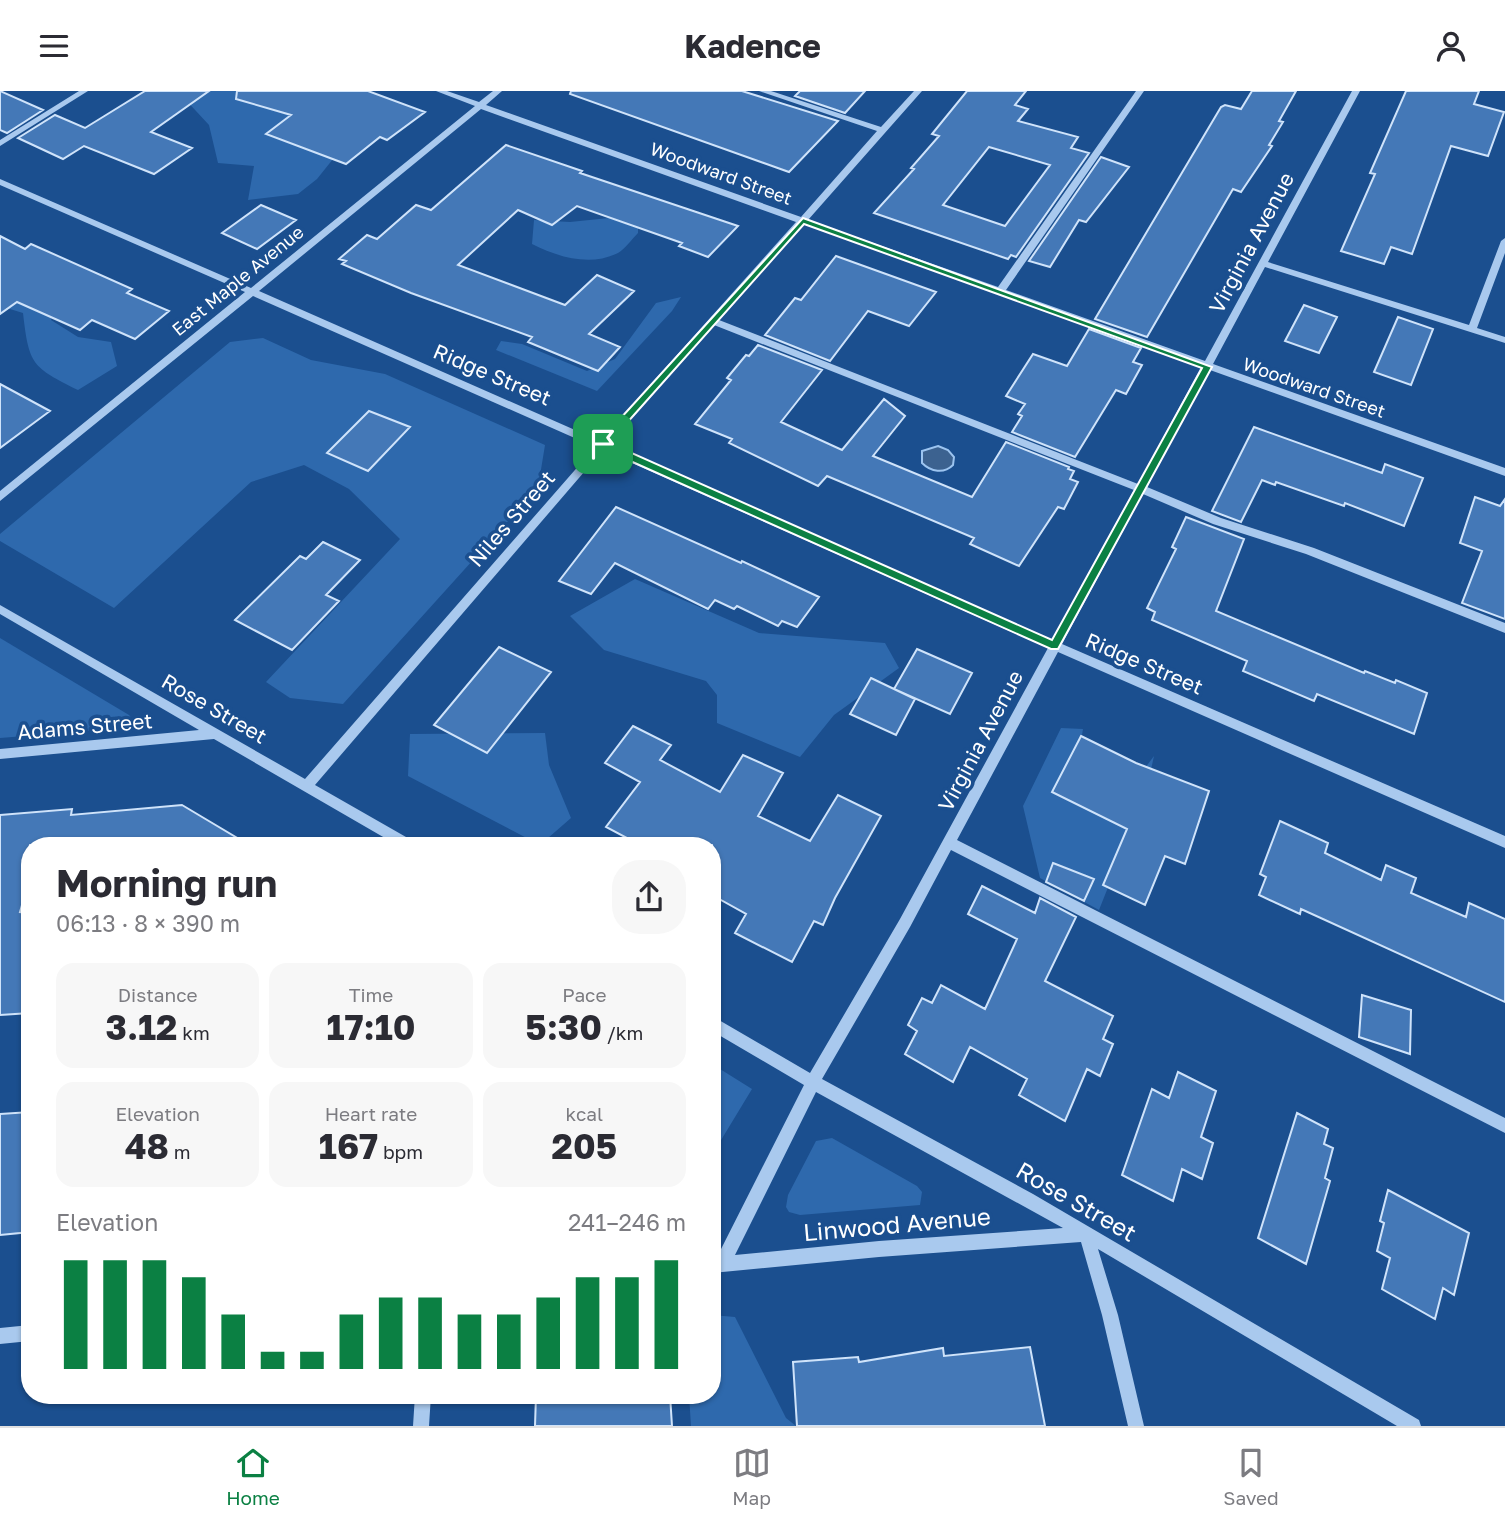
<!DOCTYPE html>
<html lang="en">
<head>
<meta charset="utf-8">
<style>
	body { margin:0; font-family:"Golos Text",sans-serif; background:#f7f7f7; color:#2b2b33; height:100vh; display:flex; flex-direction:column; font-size:26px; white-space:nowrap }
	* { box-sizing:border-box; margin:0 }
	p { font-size:23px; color:#7c7c81 }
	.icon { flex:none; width:38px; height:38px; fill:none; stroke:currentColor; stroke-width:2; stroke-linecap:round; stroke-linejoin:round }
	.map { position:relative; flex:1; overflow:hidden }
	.drawer { position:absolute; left:21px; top:746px; width:700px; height:567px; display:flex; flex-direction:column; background:#fff; border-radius:28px; box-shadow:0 2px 5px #0004 }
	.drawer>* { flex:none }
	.pin { position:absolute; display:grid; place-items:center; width:60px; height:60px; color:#fff; margin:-30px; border-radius:14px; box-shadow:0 4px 10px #0006 }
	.round { display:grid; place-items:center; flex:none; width:74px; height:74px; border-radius:28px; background:#f7f7f7 }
	.head { display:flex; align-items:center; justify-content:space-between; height:119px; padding:0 35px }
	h1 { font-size:38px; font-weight:700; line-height:52px }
	.metrics { display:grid; grid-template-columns:repeat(3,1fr); gap:10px; height:119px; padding:7px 35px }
	.metrics div { display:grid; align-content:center; border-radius:18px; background:#f7f7f7; text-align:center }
	.metrics b { font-size:35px; font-weight:700 }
	.metrics small { font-size:19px; font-weight:400 }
	.metrics p { font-size:19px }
	.chart { height:196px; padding:14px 35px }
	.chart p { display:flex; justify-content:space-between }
	.chart svg { width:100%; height:126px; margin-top:7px; stroke:#0b8043; stroke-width:6 }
	header { display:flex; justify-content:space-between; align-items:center; height:91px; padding:0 35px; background:#fff; font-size:32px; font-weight:700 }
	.menu { display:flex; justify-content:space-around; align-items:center; height:98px; border-top:2px solid #e1e1e2; background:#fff; font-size:19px; color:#7c7c81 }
	.menu a { display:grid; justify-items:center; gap:4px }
	.menu .current { color:#0b8043 }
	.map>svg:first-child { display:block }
	.green { fill:#2e69ad }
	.water { fill:#3c6290; stroke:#9cc4f0; stroke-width:2 }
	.building { fill:#4478b7; stroke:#cfe3fa; stroke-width:2; fill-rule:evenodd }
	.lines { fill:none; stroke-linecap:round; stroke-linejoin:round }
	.minor { fill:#a9c9ee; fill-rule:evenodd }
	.route { fill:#0b8043; stroke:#fff; stroke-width:2; fill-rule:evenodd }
	.labels { text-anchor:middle; stroke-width:7; stroke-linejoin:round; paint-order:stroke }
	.far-street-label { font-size:18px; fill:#fff; stroke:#1b4f8f }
	.street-label { font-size:21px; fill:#fff; stroke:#1b4f8f }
	.near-street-label { font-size:24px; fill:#fff; stroke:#1b4f8f }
</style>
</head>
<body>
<header><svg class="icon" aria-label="menu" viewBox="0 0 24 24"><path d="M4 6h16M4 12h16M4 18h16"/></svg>Kadence<svg class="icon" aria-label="person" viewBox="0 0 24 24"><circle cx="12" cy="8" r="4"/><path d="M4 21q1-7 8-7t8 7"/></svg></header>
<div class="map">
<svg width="1505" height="1335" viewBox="0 0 1505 1335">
	<rect width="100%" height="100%" fill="#1b4f8f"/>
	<!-- green -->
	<path class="green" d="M183 0H274L357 44 366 59 333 68 317 88 298 103 248 109 254 75 218 72 209 34 183 6Z
		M638 124V142C632 148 625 158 618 162 590 176 558 166 532 153L534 129 570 131Z
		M0 203 53 219 51 229 78 246 111 251 117 275 78 299C32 276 29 274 23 222L0 215Z
		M681 206 672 220 597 300 496 259 501 250 522 253 587 280 615 268 656 212Z
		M263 247 311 269 385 283 545 354 538 397 343 613 290 607 266 591 400 448 349 398 304 374 251 391 114 517 0 450V443L230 251Z
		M635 488 759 542 885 552 899 577 834 624 800 666 717 632V604L706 590 604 559 570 525Z
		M0 547 129 624 133 629 125 637 0 647Z
		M1061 637 1083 638 1074 691 1124 705 1154 665 1146 701 1099 819 1040 787 1023 715Z
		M545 642 549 674 571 727 540 754 408 685 410 643Z
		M712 973 752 998 712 1064Z
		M832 1047 917 1095 922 1101 920 1114 800 1124 789 1121 786 1116 788 1104 816 1050Z
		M712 1224 735 1226 786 1327 796 1335H691L689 1304H712Z"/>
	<!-- water -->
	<path class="water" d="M938 355 948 359 954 366 953 374C944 383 931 381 922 372V360Z"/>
	<!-- building -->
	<path class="building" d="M0 0 43 19 7 42 0 39Z
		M145 0H209L151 41 192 57 154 83 84 55 63 68 18 47 55 24 85 37Z
		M237 0H368L425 21 387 49 380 46 346 73 266 43 291 24 236 8Z
		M571 0H742L838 30 789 81 570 3Z
		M800 0H865L845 22 795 5Z
		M967 0H1026L1015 14 1028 18 1018 30 1078 46 1071 57 1089 62 1016 166 1011 164 1008 168 874 122 914 78 911 77 939 45 932 43ZM989 56 1050 74 1005 135 943 114Z
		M1252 0H1296L1279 30 1283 31 1269 54 1272 55 1241 101 1233 98 1147 246 1095 228 1221 16 1225 14 1241 18Z
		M1406 0H1479L1474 13 1504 21 1488 65 1451 55 1412 163 1391 156 1384 173 1341 160 1375 83 1370 82Z
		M506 54 582 80 580 82 738 135 708 166 679 155 682 152 577 115 552 134 518 119 458 174 565 214 597 184 634 200 589 243 620 256 598 280 528 251 532 246 411 202 342 173 346 170 339 168 367 144 377 148 416 114 431 119Z
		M1101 66 1129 76 1086 131 1079 129 1050 176 1029 170Z
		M261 114 296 129 257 158 222 142Z
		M0 145 25 158 31 153 132 198 127 202 169 220 135 248 92 229 80 239 17 211 0 223Z
		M836 165 936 201 909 235 868 220 830 270 765 244 795 207 801 209Z
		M1304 214 1337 226 1319 262 1285 250Z
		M1398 226 1433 238 1411 294 1374 281Z
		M1089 238 1141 257 1133 271 1142 274 1126 303 1116 299 1075 366 1012 341 1022 325 1018 323 1025 313 1006 305 1033 263 1067 275Z
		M758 254 822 279 781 331 842 359 884 308 905 325 873 365 972 406 1006 351 1069 376 1068 378 1074 380 1070 388 1078 391 1064 418 1058 416 1019 475 970 453 974 447 827 385 818 395 729 352 732 348 695 333 731 289 727 287 746 264 749 265Z
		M0 293 50 320 0 357Z
		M369 320 410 336 368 380 327 362Z
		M1254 336 1382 382 1385 373 1423 387 1404 435 1345 412 1344 415 1276 391 1275 394 1262 389 1241 431 1212 420Z
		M1475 406 1500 415 1505 408V528L1462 512 1482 460 1460 452Z
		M616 416 741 472 742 470 819 506 797 536 782 530 778 535 737 515 734 518 715 509 708 518 615 472 591 503 559 490Z
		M1186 426 1244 448 1216 520 1364 582 1365 580 1395 592 1396 589 1427 602 1414 643 1317 603 1314 610 1243 580 1247 570 1152 529 1155 521 1147 517 1176 458 1172 456Z
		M323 451 360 469 326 504 339 510 292 559 235 529 300 465 306 468Z
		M499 556 551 581 487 662 434 634Z
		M917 558 972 582 950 623 894 598Z
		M871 587 915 608 896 644 850 623Z
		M633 635 671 654 660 669 720 701 743 664 783 682 758 725 810 750 838 704 881 725 835 807 823 834 814 830 792 871 735 842 746 823 712 804V754H640L606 736 640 691 605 672Z
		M1081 645 1136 672 1209 700 1185 773 1165 765 1145 814 1103 794 1127 738 1052 701Z
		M182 714 249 754H30V786L20 821 30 822V922L0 924V724L72 718 71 724Z
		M1280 730 1328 752 1325 762 1381 789 1386 774 1416 787 1411 802 1466 826 1469 812 1505 828V911L1301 818 1300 823 1259 804 1266 786 1260 783Z
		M1053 772 1094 788 1084 810 1046 791Z
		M982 795 1035 822 1040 807 1076 826 1045 890 1113 925 1103 948 1113 953 1100 985 1087 978 1065 1030 1019 1004 1027 988 970 956 953 991 905 963 917 940 908 934 922 907 932 912 941 894 985 918 1017 848 968 823Z
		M1362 904 1411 919 1410 963 1359 946Z
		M1178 981 1216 1000 1201 1046 1213 1052 1202 1088 1182 1078 1173 1110 1122 1084 1152 998 1169 1007Z
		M30 1021V1141L0 1144V1023Z
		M1297 1022 1328 1038 1324 1053 1333 1057 1325 1087 1330 1090 1306 1173 1258 1147Z
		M1388 1099 1469 1142 1454 1204 1443 1197 1435 1228 1382 1198 1390 1167 1377 1160 1384 1132 1380 1130Z
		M1030 1256 1045 1335H797L793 1271 858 1266 859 1271 943 1257 944 1265Z
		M536 1304H670L672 1335H535Z"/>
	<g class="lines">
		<!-- minor -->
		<path class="minor" d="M79 0H88L0 55V49Z
			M436 0H447L479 11 493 0H502L486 14 801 126 877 40 759 0H771L881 36 914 0H922L808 129 998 196 1136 0H1144L1006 199 1205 270 1352 0H1360L1268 171 1469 234 1501 150 1505 147V162L1477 237 1505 246V252L1265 176 1213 273 1505 377V385L1210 279 1147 396 1221 427 1314 457 1505 532V542L1306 463 1213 433 1143 403 1062 553 1505 745V757L1058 561 957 749 1505 1027V1042L951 759 910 836 822 988 1033 1103 1419 1329 1421 1335H1397L1098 1158 1118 1224 1144 1335H1128L1102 1224 1081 1151 879 1166 712 1182V1166H717L804 994 712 940V925L810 982 900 828 1048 557 603 359 315 694 413 750 414 754H397L214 648 0 668V658L199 639 0 523V514L305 688 595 356 253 205 0 410V400L245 201 0 94V88L251 197 475 15ZM481 18 796 131 600 350 259 200ZM804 133 1201 276 1138 393 719 229ZM714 234 1134 399 1052 549 608 353ZM816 1001 1063 1137 879 1150 735 1164Z
			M30 1234V1250L0 1253V1237Z
			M415 1304H431L429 1335H413Z"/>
	</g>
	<!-- route -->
	<path class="route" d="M803 127 1212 276 1058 558H1051L599 356V351ZM804 133 1202 277 1052 549 609 352Z"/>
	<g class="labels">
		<!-- far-street labels -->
		<g class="far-street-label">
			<text transform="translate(721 83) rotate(20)" y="6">Woodward Street</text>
			<text transform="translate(238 190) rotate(-39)" y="6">East Maple Avenue</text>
			<text transform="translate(1314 297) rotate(19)" y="6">Woodward Street</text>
		</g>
		<!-- street labels -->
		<g class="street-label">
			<text transform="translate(1252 152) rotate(-62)" y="7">Virginia Avenue</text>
			<text transform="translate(492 284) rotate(23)" y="7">Ridge Street</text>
			<text transform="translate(512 428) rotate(-49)" y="7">Niles Street</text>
			<text transform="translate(1144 573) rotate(23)" y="7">Ridge Street</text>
			<text transform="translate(214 618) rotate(30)" y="7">Rose Street</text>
			<text transform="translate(85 636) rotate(-5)" y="7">Adams Street</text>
			<text transform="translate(981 650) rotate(-62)" y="7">Virginia Avenue</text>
		</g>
		<!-- near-street labels -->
		<g class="near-street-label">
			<text transform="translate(1076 1111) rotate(30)" y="8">Rose Street</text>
			<text transform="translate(897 1134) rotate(-5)" y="8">Linwood Avenue</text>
		</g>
	</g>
</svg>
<div class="pin" style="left:603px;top:353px;background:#1e9e55"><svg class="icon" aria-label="arrive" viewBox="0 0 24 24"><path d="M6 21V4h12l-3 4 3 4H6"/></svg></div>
<section class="drawer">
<div class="head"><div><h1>Morning run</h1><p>06:13 · 8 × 390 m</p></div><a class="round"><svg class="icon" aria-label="share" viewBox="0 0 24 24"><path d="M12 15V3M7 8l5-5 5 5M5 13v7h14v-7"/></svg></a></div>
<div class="metrics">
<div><p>Distance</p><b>3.12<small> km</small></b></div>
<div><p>Time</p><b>17:10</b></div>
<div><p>Pace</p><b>5:30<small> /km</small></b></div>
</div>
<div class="metrics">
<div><p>Elevation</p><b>48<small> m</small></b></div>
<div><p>Heart rate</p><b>167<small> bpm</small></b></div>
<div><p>kcal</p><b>205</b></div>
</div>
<div class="chart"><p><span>Elevation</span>241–246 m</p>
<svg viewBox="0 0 160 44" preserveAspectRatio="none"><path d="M5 44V6M15 44V6M25 44V6M35 44V12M45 44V25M55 44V38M65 44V38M75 44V25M85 44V19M95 44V19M105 44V25M115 44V25M125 44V19M135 44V12M145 44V12M155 44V6"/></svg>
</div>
</section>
</div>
<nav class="menu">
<a class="current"><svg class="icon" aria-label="home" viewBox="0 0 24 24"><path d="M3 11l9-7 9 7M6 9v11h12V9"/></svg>Home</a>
<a><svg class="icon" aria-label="map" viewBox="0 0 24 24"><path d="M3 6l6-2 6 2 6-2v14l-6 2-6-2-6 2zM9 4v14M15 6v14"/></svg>Map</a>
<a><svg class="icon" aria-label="saved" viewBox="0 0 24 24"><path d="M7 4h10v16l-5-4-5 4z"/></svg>Saved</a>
</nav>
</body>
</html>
